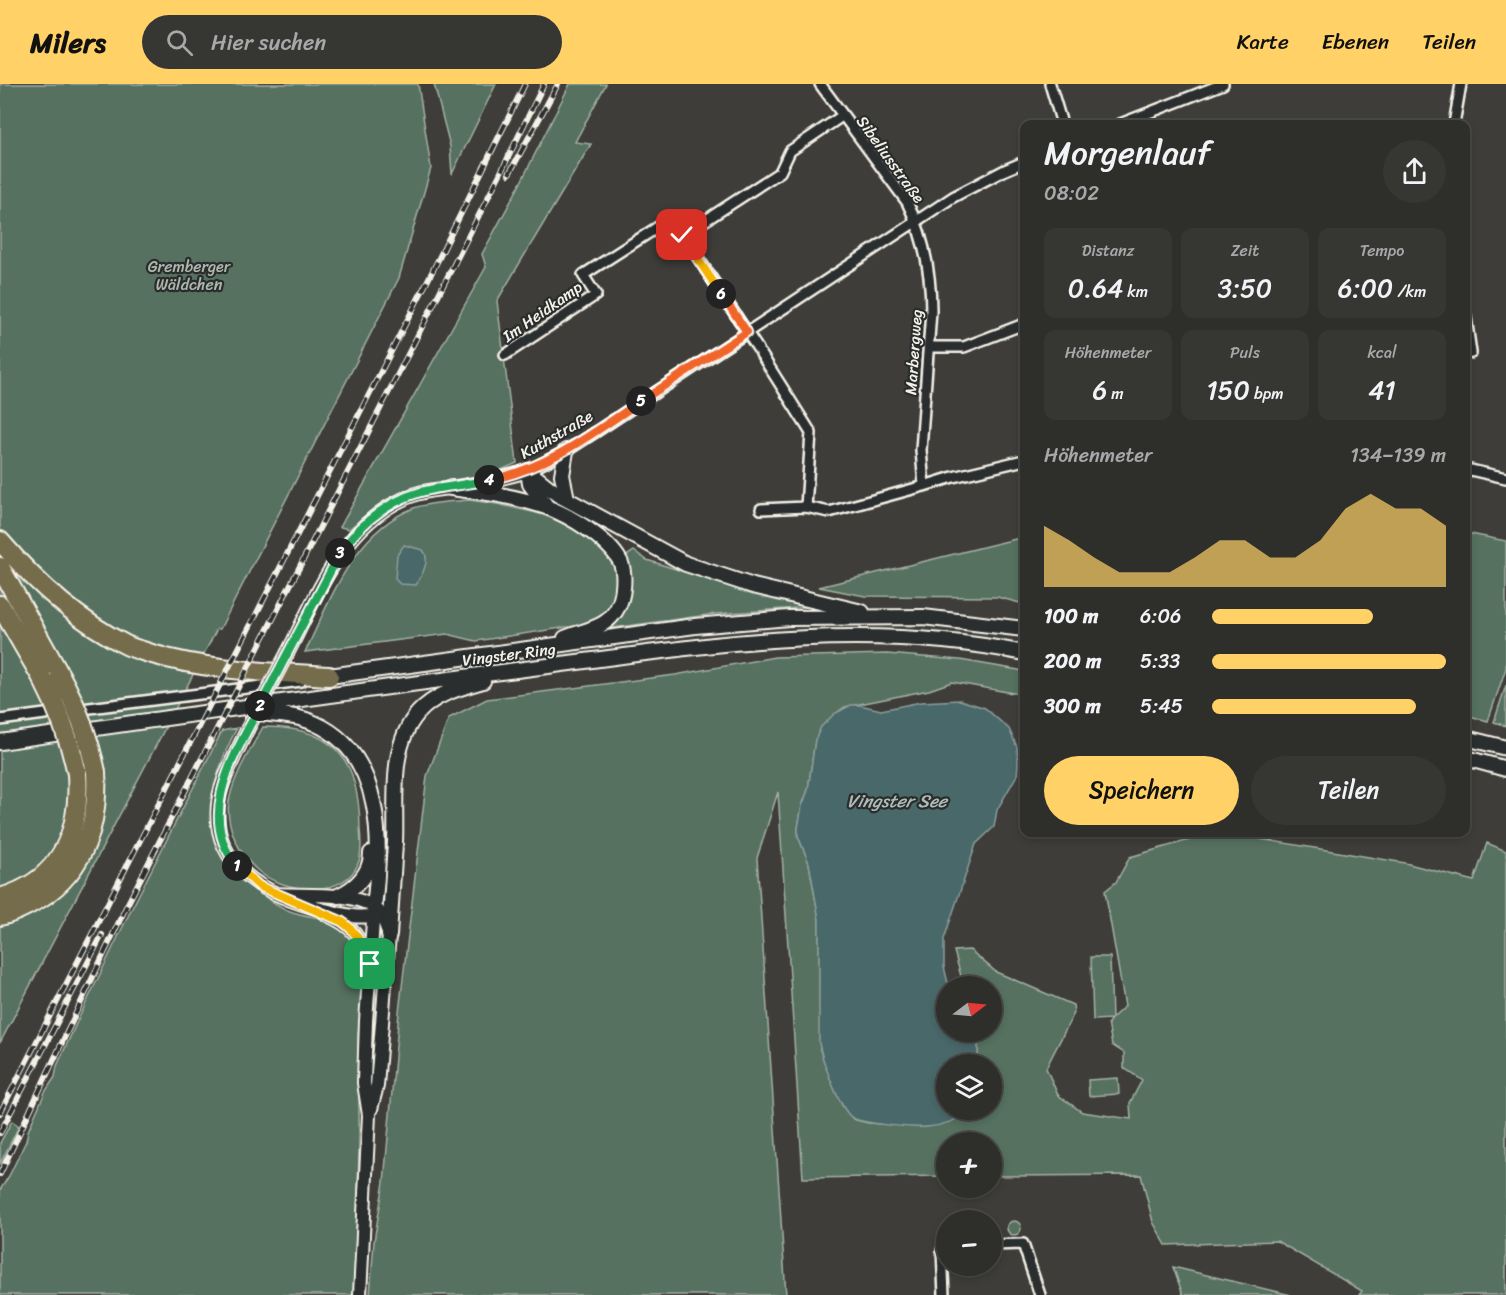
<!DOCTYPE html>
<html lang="de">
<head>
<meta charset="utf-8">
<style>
	body { margin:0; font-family:Sriracha,sans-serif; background:#363633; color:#f1f3f6; height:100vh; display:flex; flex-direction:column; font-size:22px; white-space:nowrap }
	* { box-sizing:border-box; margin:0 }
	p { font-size:20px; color:#a7a8a9 }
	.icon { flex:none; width:33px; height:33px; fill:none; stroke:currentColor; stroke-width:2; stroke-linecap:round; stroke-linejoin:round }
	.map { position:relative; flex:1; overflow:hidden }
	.details { position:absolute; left:1020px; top:36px; width:450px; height:717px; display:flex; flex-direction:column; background:#2e2e2b; border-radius:12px; box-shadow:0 3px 9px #0003,0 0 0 2px #494a47 }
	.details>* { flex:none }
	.needle { width:39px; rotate:74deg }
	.controls { position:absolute; left:936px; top:892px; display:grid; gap:12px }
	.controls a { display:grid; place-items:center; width:66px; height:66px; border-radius:50%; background:#2e2e2b; box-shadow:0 3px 9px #0003,0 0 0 2px #494a47; font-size:30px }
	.pin { position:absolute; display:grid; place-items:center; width:51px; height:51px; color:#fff; margin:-26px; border-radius:12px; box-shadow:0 3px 9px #0006 }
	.km { position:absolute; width:30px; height:30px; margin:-15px; border-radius:50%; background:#222; color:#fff; font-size:16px; line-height:30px; text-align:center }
	.round { display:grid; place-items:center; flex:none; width:63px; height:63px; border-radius:32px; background:#363633 }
	.summary { display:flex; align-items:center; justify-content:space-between; height:102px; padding:0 24px }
	h1 { font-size:33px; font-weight:600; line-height:45px }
	.figures { display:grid; grid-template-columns:repeat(3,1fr); gap:9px; height:102px; padding:6px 24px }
	.figures div { display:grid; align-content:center; border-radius:12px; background:#363633; text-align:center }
	.figures b { font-size:26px; font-weight:600 }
	.figures small { font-size:16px; font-weight:400 }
	.figures p { font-size:16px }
	.chart { height:168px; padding:12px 24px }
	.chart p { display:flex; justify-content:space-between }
	.chart svg { width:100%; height:108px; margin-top:6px; fill:#ffd166; opacity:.7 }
	.primary-button { display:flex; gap:12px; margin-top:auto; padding:12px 24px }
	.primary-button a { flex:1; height:69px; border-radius:36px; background:#ffd166; color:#111; font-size:24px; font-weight:600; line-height:69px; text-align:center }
	.primary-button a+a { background:#363633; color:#f1f3f6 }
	ul { padding:0 24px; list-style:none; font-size:20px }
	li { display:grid; grid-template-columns:96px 72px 1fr; align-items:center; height:45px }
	li i { height:15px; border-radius:8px; background:#ffd166 }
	header { display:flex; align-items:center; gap:36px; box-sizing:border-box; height:84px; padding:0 30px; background:#ffd166; color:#111 }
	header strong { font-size:28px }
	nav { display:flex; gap:33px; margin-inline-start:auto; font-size:21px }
	.search { width:420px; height:54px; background:#363633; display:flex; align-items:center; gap:15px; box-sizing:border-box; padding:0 21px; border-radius:33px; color:#a7a8a9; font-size:22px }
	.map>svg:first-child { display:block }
	.green { fill:#567160; stroke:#a5b1a4; stroke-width:1.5 }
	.water { fill:#49676a; stroke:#8d9e9c; stroke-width:1.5 }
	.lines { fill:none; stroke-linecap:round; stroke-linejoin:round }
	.minor-casing { stroke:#f4f1e8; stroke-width:14 }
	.tertiary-casing { stroke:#f4f1e8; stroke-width:16 }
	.secondary-casing { stroke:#f4f1e8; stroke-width:18 }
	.motorway-casing { stroke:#f4f1e8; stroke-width:22 }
	.minor { stroke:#2a2d2e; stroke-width:9 }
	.tertiary { stroke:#2a2d2e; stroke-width:12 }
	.secondary { stroke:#2a2d2e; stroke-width:14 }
	.motorway { stroke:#746c4b; stroke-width:18 }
	.rail-casing { stroke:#f4f1e8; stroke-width:6 }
	.rail { stroke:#2a2d2e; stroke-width:4; stroke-dasharray:11; stroke-linecap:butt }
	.tertiary-bridge-casing { stroke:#f4f1e8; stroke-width:16; stroke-linecap:butt }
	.motorway-bridge-casing { stroke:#f4f1e8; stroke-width:22; stroke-linecap:butt }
	.tertiary-bridge { stroke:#2a2d2e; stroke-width:12 }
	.motorway-bridge { stroke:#746c4b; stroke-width:18 }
	.split-1-casing { stroke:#fff; stroke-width:12 }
	.split-2-casing { stroke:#fff; stroke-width:12 }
	.split-3-casing { stroke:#fff; stroke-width:12 }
	.split-4-casing { stroke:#fff; stroke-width:12 }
	.split-5-casing { stroke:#fff; stroke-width:12 }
	.split-6-casing { stroke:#fff; stroke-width:12 }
	.split-7-casing { stroke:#fff; stroke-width:12 }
	.split-1 { stroke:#f5b400; stroke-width:8 }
	.split-2 { stroke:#22a559; stroke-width:8 }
	.split-3 { stroke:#22a559; stroke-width:8 }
	.split-4 { stroke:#22a559; stroke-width:8 }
	.split-5 { stroke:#f0652b; stroke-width:8 }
	.split-6 { stroke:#f0652b; stroke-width:8 }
	.split-7 { stroke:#f5b400; stroke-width:8 }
	.labels { text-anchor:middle; stroke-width:4.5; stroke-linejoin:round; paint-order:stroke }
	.street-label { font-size:16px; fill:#f4f1e8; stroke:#2a2d2e }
	.park-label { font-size:16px; fill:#adb7ab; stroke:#2a2d2e }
	.water-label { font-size:18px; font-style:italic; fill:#b0bab6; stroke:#2a2d2e }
</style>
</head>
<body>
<header>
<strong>Milers</strong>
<div class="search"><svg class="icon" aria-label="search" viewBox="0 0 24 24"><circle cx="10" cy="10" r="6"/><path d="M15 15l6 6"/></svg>Hier suchen</div>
<nav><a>Karte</a><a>Ebenen</a><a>Teilen</a></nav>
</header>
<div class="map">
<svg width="1506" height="1211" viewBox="0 0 1506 1211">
	<rect width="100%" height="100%" fill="#3e3d39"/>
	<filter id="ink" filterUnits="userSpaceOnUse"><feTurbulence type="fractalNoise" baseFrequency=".0167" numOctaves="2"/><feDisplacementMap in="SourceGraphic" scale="12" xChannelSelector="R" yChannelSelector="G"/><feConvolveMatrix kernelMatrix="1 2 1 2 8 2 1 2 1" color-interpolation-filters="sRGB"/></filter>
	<g filter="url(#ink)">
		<!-- green -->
		<path class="green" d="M0 0H418L431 84 399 194 220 545H217L0 959Z
			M434 0H496L452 90 450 62Z
			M570 0H606L575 58 591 60 497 217 517 379 492 390 417 402 381 419 349 445 340 443 486 183 482 170 518 104Z
			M469 416 497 420 546 431 587 452 606 467 616 482 620 493 618 511 610 523 600 533 581 541 476 557 447 550 305 568C331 515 354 447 414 424 431 418 452 418 469 416Z
			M1466 449 1506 457V584L1488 637 1466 631Z
			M1024 453V520L997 513 865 512 819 503Z
			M634 467 647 476 751 509 812 523 715 530 612 544 611 539C633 519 633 501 625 473Z
			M887 570 960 576 1024 587V611L952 598 929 606 845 623 839 627 815 656 808 706 802 722 798 744V752L809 779 819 835 820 966 824 977 842 1021 852 1034 856 1036 868 1039 925 1043 951 1037 969 1026H992V981H978V961L982 948H992V903H964L954 867 970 866 996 888 1073 921 1074 929 1046 984 1058 1011 1082 1028 1131 1035 1130 1019 1142 996 1124 984V969L1112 961 1108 939 1111 935 1093 936 1091 873H1110L1112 934 1125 922 1105 807 1116 798 1130 773 1214 749H1224L1405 779 1474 797 1487 759 1506 767V1211H1359L1362 1207 1277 1157 1166 1161 1153 1138 1141 1091 992 1092V1059H946V1092L803 1094 778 708 757 774 786 1211H370L374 1157 384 1098 399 928 427 692 449 634 487 615 675 591 775 573Z
			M1506 601V642L1494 638Z
			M263 643C301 643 337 651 352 691 358 709 360 726 360 745 361 755 362 767 359 777 347 816 282 809 257 786 239 770 225 742 229 717 234 691 250 666 263 643Z
			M237 644C205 704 195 771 262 811 271 816 280 824 290 827 313 836 333 830 351 851 354 855 358 858 359 862 371 889 359 924 358 952 357 985 360 1019 359 1052 359 1105 356 1158 353 1211H0V1106L9 1092 26 1057 28 1047 45 1008 55 993 57 982 76 940 131 826 222 647Z
			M1118 994 1119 1010 1089 1012 1088 996Z
			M12 1037 19 1042 0 1080V1059Z
			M1007 1144a7 7 0 1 1 14 0a7 7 0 1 1-14 0Z
			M1173 1183 1291 1211H1183Z"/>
		<!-- water -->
		<path class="water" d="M404 461 423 466C431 476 422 491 416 501L400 500 395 495 397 471Z
			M960 616 985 624 1009 645 1017 663 1018 680 1017 691 997 726 994 743 976 760 944 855V883L949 903H946V948H982L978 961V981H946V1026H969C960 1036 941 1042 927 1043 913 1044 858 1040 850 1032 838 1020 822 976 819 959V835L809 779 798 752V744L802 722 808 706 815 656 821 643 834 630 851 621H860L881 626 921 618Z"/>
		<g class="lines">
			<defs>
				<path id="minor" d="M820 0 907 118C924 152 931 189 931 227L921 366 924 402 953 393 1024 376
					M1050 0 1062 40
					M1120 40 1223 0
					M1454 40 1461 0
					M683 151 780 88 790 67 842 32
					M1466 233 1471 269 1466 270
					M928 263H964L1024 240
					M761 270 811 349 806 423
					M505 271 596 211 583 191 672 134 758 265
					M1466 385 1506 394
					M528 387 566 367 597 347 953 113 1005 86 1024 78
					M761 425 806 423 829 428 924 402
					M74 626 301 597
					M0 636 60 628
					M992 1161 1023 1160 1040 1211
					M944 1211 942 1166H946"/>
				<path id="tertiary" d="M288 568C319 507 345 434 416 410 428 406 440 405 452 404 478 400 503 394 528 387
					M247 646C237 668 224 690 219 713 207 781 266 812 321 825 337 829 364 838 379 828
					M276 810C304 812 349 807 374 823 383 829 385 841 389 851L377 1002 371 1025
					M327 831C355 843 358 852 369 879
					M360 1211 369 1031 364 999 366 937 374 823"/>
				<path id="secondary" d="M566 367 562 391 567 415
					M528 387 557 410 686 480 753 502 862 528
					M528 387 530 400 547 423
					M451 404C483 408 515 412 546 423 569 431 608 455 620 477 624 485 624 494 623 504 622 517 616 531 604 539 593 546 577 549 565 554
					M329 592 695 542 789 534 923 533 1024 545
					M251 628C272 631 295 630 314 639 384 669 382 760 374 823
					M1466 654 1506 664
					M0 658C180 632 360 606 540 583 701 562 862 535 1024 569
					M1466 674 1506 685
					M338 812C356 804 371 789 371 769
					M389 851C391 820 393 790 395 759 397 718 388 663 418 629 435 610 459 604 483 597"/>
				<path id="motorway" d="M0 457C36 499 76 536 126 561 134 565 144 567 152 570 209 587 270 588 329 592
					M0 483 60 591
					M0 521 42 594
					M0 814C60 797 81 749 77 690
					M0 832C11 830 20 825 30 820 82 793 99 744 96 688"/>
			</defs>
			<!-- minor casing -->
			<use href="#minor" class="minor-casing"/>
			<!-- tertiary casing -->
			<use href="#tertiary" class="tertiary-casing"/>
			<!-- secondary casing -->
			<use href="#secondary" class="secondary-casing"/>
			<!-- motorway casing -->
			<use href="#motorway" class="motorway-casing"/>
			<!-- minor -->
			<use href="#minor" class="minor"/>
			<!-- tertiary -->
			<use href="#tertiary" class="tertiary"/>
			<!-- secondary -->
			<use href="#secondary" class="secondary"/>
			<!-- motorway -->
			<use href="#motorway" class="motorway"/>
			<defs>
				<path id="rail" d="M509 90 558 0
					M0 1029 432 188 525 0
					M0 1049 102 851
					M0 1090 126 823 501 88 544 0"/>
			</defs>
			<!-- rail casing -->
			<use href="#rail" class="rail-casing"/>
			<!-- rail -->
			<use href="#rail" class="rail"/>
			<defs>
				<path id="tertiary-bridge" d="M247 646 288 568"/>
				<path id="motorway-bridge" d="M60 591C77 622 89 654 96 688
					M42 594C58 625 70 656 77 690"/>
			</defs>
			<!-- tertiary-bridge casing -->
			<use href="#tertiary-bridge" class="tertiary-bridge-casing"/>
			<!-- motorway-bridge casing -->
			<use href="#motorway-bridge" class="motorway-bridge-casing"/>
			<!-- tertiary-bridge -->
			<use href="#tertiary-bridge" class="tertiary-bridge"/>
			<!-- motorway-bridge -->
			<use href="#motorway-bridge" class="motorway-bridge"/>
		</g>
	</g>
	<g class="lines" filter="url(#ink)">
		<defs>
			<path id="split-1" d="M237 782 259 802 341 837C357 847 363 863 370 880"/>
			<path id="split-2" d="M237 782C195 732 235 670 260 622"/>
			<path id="split-3" d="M260 622 340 469"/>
			<path id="split-4" d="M340 469C361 437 396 411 434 405 452 402 471 400 489 396"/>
			<path id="split-5" d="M489 396C547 385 593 349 641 317"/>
			<path id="split-6" d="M641 317 747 248 721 210"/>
			<path id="split-7" d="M682 151 721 210"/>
		</defs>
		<!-- split-1 casing -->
		<use href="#split-1" class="split-1-casing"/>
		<!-- split-2 casing -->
		<use href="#split-2" class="split-2-casing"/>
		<!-- split-3 casing -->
		<use href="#split-3" class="split-3-casing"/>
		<!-- split-4 casing -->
		<use href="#split-4" class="split-4-casing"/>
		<!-- split-5 casing -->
		<use href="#split-5" class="split-5-casing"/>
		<!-- split-6 casing -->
		<use href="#split-6" class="split-6-casing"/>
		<!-- split-7 casing -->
		<use href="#split-7" class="split-7-casing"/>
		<!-- split-1 -->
		<use href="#split-1" class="split-1"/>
		<!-- split-2 -->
		<use href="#split-2" class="split-2"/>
		<!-- split-3 -->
		<use href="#split-3" class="split-3"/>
		<!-- split-4 -->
		<use href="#split-4" class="split-4"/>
		<!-- split-5 -->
		<use href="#split-5" class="split-5"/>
		<!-- split-6 -->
		<use href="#split-6" class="split-6"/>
		<!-- split-7 -->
		<use href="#split-7" class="split-7"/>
	</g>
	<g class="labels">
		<!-- street labels -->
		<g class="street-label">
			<text transform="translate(891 75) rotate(54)" y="6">Sibeliusstraße</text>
			<text transform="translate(542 227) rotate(-35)" y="6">Im Heidkamp</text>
			<text transform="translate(913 268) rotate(-86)" y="6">Marbergweg</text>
			<text transform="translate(556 350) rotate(-30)" y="6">Kuthstraße</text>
			<text transform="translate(509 570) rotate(-7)" y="6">Vingster Ring</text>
		</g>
		<!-- park labels -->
		<g class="park-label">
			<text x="189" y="188">Gremberger<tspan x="189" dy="18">Wäldchen</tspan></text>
		</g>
		<!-- water labels -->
		<g class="water-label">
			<text x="897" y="723">Vingster See</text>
		</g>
	</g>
</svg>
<div class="controls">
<a><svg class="needle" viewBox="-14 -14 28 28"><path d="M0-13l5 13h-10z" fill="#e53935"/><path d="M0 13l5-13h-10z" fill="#a7a8a9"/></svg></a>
<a><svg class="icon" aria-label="layers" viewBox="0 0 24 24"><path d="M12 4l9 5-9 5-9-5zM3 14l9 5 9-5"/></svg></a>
<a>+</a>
<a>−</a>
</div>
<div class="pin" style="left:370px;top:880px;background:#1e9e55"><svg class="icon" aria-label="arrive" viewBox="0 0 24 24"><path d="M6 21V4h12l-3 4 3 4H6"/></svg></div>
<div class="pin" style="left:682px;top:151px;background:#d93025"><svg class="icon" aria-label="check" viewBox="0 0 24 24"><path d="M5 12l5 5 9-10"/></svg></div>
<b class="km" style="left:237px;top:782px">1</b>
<b class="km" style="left:260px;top:622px">2</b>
<b class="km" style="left:340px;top:469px">3</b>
<b class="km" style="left:489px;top:396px">4</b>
<b class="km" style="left:641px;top:317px">5</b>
<b class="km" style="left:721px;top:210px">6</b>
<section class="details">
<div class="summary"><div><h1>Morgenlauf</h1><p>08:02</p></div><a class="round"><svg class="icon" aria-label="share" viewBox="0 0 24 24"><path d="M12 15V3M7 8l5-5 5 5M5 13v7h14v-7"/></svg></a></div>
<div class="figures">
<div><p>Distanz</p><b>0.64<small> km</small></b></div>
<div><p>Zeit</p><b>3:50</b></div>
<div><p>Tempo</p><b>6:00<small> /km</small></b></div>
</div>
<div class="figures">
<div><p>Höhenmeter</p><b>6<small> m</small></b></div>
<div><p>Puls</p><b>150<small> bpm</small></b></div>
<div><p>kcal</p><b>41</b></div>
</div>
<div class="chart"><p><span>Höhenmeter</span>134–139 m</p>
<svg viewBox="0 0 160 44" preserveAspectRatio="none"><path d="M0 44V19L10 25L20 32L30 38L40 38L50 38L60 32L70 25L80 25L90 32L100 32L110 25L120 12L130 6L140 12L150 12L160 19V44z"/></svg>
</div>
<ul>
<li><b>100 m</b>6:06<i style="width:69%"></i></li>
<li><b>200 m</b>5:33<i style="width:100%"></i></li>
<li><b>300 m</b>5:45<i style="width:87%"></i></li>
</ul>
<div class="primary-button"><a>Speichern</a><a>Teilen</a></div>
</section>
</div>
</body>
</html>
